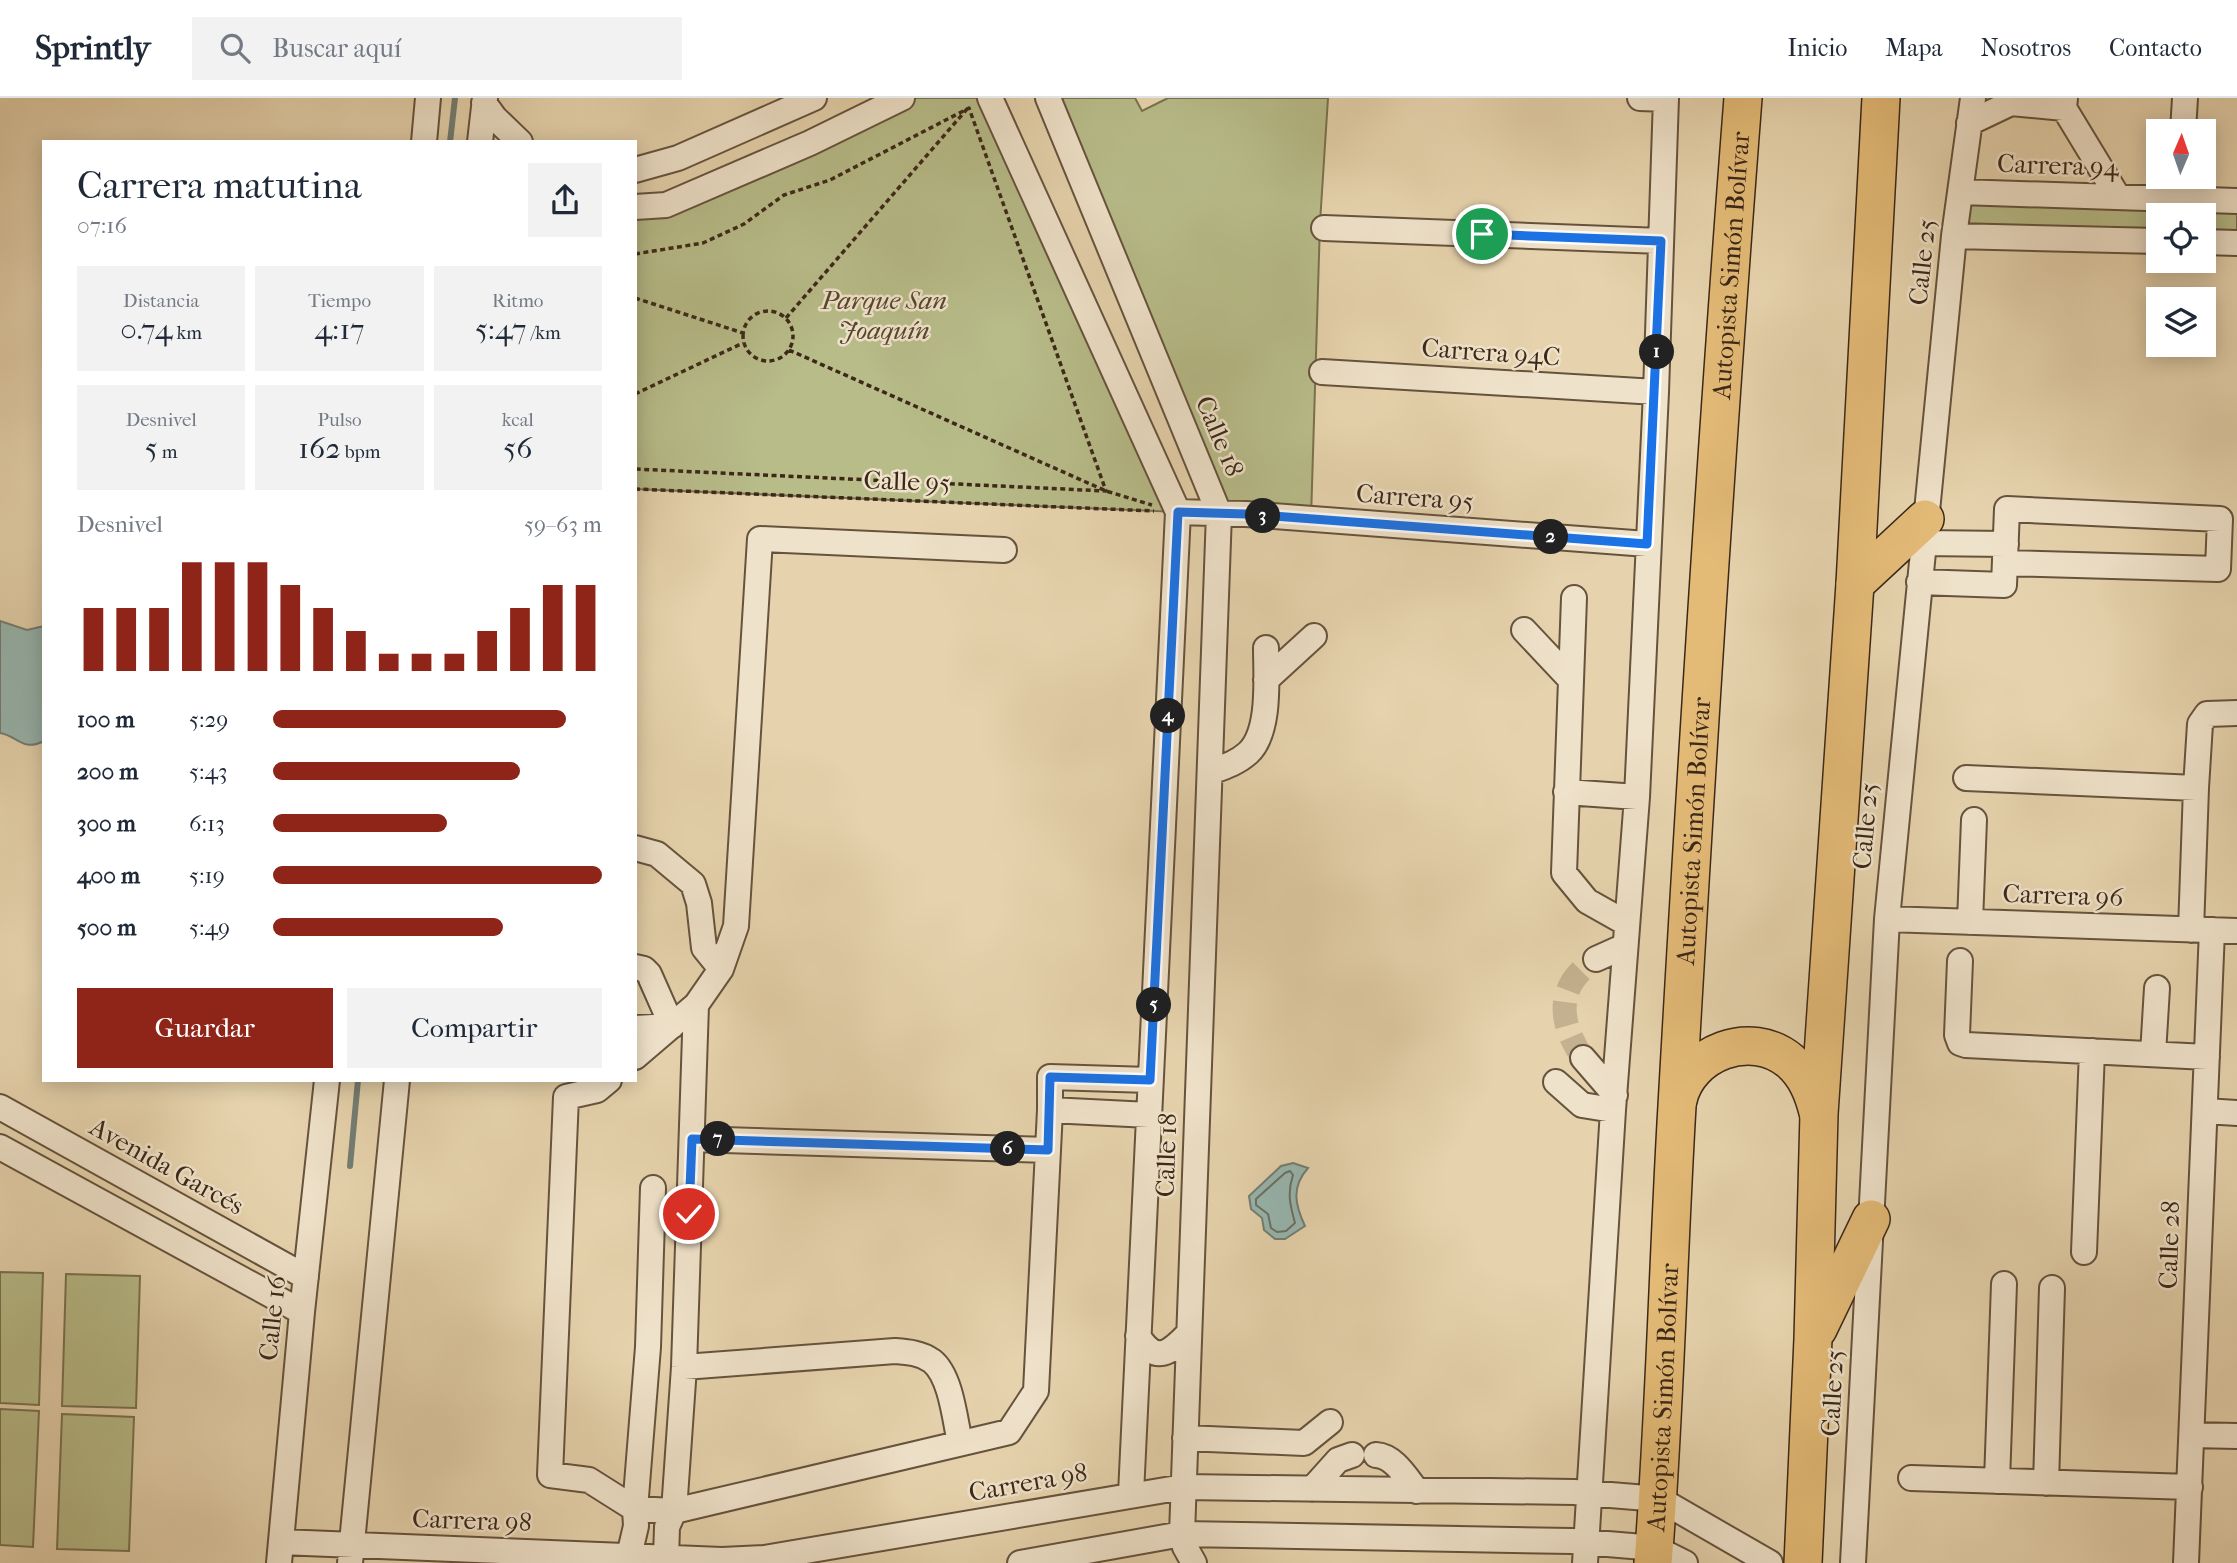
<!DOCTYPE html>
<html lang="es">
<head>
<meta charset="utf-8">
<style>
	body { margin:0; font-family:"IM FELL French Canon",serif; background:#f2f2f3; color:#1f2937; height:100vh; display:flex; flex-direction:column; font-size:26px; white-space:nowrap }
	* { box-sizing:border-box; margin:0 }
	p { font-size:23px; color:#747a83 }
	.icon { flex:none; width:38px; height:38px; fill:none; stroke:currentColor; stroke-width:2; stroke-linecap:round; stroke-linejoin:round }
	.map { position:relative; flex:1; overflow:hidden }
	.drawer { position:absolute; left:42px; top:42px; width:595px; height:942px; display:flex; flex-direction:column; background:#fff; border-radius:0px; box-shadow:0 4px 18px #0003 }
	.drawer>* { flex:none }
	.needle { width:46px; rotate:2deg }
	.fabs { position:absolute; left:2146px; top:21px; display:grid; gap:14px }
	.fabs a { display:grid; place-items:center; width:70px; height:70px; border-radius:0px; background:#fff; box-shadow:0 4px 18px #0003; font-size:35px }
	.pin { position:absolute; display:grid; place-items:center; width:60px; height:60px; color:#fff; margin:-30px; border:4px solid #fff; border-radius:50%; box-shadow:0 2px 7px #0007 }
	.km { position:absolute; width:35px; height:35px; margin:-18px; border-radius:50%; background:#222; color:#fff; font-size:19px; line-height:35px; text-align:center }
	.round { display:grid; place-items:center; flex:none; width:74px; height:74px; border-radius:0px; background:#f2f2f3 }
	.headline { display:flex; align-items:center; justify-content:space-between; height:119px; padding:0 35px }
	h1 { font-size:38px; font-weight:600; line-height:52px }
	.metrics { display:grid; grid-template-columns:repeat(3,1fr); gap:10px; height:119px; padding:7px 35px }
	.metrics div { display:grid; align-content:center; border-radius:0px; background:#f2f2f3; text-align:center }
	.metrics b { font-size:30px; font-weight:600 }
	.metrics small { font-size:19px; font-weight:400 }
	.metrics p { font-size:19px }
	.chart { height:196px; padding:14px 35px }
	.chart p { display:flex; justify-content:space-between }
	.chart svg { width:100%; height:126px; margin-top:7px; stroke:#8f2418; stroke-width:6 }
	.action { display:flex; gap:14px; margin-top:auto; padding:14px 35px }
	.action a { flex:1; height:80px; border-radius:0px; background:#8f2418; color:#fff; font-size:28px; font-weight:600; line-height:80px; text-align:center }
	.action a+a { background:#f2f2f3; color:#1f2937 }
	ul { padding:0 35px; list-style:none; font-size:23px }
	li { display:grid; grid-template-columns:112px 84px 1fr; align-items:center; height:52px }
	li i { height:18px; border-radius:9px; background:#8f2418 }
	header { display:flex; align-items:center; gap:42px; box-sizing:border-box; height:98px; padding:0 35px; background:#fff; border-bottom:2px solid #e0e1e3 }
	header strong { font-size:33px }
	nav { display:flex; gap:38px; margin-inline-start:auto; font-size:24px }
	.search { width:490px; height:63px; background:#f2f2f3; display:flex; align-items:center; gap:18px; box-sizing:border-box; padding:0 24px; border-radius:0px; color:#747a83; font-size:26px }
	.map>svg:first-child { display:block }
	.green { fill:#b7bc89; stroke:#7a7250; stroke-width:2 }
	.water { fill:#97b7b1; stroke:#737e74; stroke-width:2 }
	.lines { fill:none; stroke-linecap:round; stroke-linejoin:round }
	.shore { stroke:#6a7064; stroke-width:2 }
	.stream { stroke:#737e74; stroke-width:6 }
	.minor-tunnel { stroke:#c4b18f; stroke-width:24; stroke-dasharray:24 12; stroke-linecap:butt }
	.minor-casing { stroke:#66533d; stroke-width:28 }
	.highway-casing { stroke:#3c2818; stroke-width:40 }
	.path { stroke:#3c2818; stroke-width:3.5; stroke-dasharray:5 3.5; stroke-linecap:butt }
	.minor { stroke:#efe2ca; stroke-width:24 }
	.highway { stroke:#e3ba76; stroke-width:37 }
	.route-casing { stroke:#fff; stroke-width:14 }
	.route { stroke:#1a73e8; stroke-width:9 }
	.labels { text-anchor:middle; stroke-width:5; stroke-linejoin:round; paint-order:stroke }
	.street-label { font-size:26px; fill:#3c2818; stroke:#efe2ca }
	.park-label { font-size:26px; font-style:italic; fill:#55462f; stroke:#efe2ca }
</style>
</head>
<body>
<header>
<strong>Sprintly</strong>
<div class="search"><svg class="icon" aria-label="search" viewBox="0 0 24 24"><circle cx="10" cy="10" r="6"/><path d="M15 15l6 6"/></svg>Buscar aquí</div>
<nav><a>Inicio</a><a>Mapa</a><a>Nosotros</a><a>Contacto</a></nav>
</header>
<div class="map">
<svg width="2237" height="1465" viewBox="0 0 2237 1465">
	<rect width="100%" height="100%" fill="#e6d3ad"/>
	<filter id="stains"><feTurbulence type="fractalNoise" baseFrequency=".00286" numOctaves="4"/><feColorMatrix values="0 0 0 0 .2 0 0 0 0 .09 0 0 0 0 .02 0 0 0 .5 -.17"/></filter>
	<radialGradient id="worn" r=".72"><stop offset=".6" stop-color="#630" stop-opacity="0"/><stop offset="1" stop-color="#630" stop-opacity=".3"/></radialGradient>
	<!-- green -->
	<path class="green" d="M902 0H990L1178 414 635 391V109Z
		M1048 0H1135L1142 13 1168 0H1328L1320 125 1311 421 1219 415Z
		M1960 94 2237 103V145L2203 144V117H2158V143L1954 138Z
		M0 1174 43 1175 39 1307 0 1305Z
		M66 1176 140 1178 136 1310 62 1308Z
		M0 1311 39 1313 33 1449 0 1447Z
		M62 1316 134 1319 129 1453 57 1451Z"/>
	<!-- water -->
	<path class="water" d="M0 523 27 532 44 528V643C22 654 18 638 0 635Z
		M1293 1065 1308 1070C1291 1089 1295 1107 1305 1128L1285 1141H1275L1264 1132 1262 1120 1251 1111 1249 1098 1281 1068Z"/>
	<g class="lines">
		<!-- shore -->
		<path class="shore" d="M1290 1073 1293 1077C1287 1095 1290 1107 1295 1125L1286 1133 1277 1134 1271 1130 1268 1116 1256 1107V1101L1285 1075Z"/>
		<!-- stream -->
		<path class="stream" d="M450 44 455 0
			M350 1068 358 982"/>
		<!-- minor-tunnel -->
		<path class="minor-tunnel" d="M1583 960C1558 924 1555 887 1596 861"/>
		<defs>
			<path id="minor" d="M990 0 1178 414 1131 1396
				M1048 0 1219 415 1182 1436 1185 1449 1194 1465
				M1640 0 1666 1
				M484 5 495 20 520 44
				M2064 10 2118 99
				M1969 25 2011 5 2064 10 2065 0
				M2183 33 2185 0
				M424 44 428 0
				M480 44 485 0
				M635 72 678 60 814 0
				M1960 94 2237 103
				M635 109 666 107 810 45 902 0
				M1324 130 1661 143
				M1954 138 2158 143
				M2203 144 2237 145
				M1322 274 1656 294
				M1178 414 1246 416 1647 446
				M1923 445 2006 446
				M1919 484 2004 487 2007 411 2220 421 2218 471 2005 465
				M1574 500 1564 775 1587 803 1626 825
				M1524 532 1571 582
				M1266 582 1314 538
				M1210 674C1224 669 1237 665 1248 655 1271 634 1266 579 1266 550
				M1966 680 2196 690 2200 626 2207 616 2237 615
				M1566 694 1637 699
				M635 750 657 756 693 786 699 805 704 850 721 871
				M1887 821 2237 833
				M1970 824 1974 722
				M2191 832 2196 690
				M1596 861 1625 848
				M1960 863 1957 937 1960 945 1966 947 2207 959
				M635 869 644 871 649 876 672 928 635 930
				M2153 956 2157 890
				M635 959 696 907 721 871 736 828 760 441 1004 452
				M1583 960 1615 997
				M609 982 597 992 566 999 550 1377 589 1382 635 1411 674 1413 1009 1334 1036 1293 1050 1012 1149 1017
				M1556 984 1582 1007 1613 1012
				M0 1009 306 1179
				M1050 1012V979L1150 982
				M2205 1013 2237 1015
				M692 1041 1048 1052
				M0 1049 302 1214
				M2084 1154 2092 953
				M1138 1238C1156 1267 1170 1255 1189 1235
				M684 1269 895 1253C908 1254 921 1255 932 1263 951 1278 955 1322 960 1345
				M2192 1337 2237 1338
				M1185 1340 1304 1345 1330 1324
				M1376 1357C1394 1358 1406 1379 1417 1393
				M1911 1380 2190 1389
				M1997 1383 2004 1186
				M2046 1385 2052 1190
				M1312 1391 1338 1362 1352 1357
				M281 1444 722 1462 764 1460 1183 1389 1574 1394 1659 1401 1770 1465
				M629 1458 636 1428 635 1411 648 1249 653 1090
				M666 1460 667 1429 674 1413 684 1269 696 907
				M279 1465 302 1214 327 982
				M350 1465 397 982
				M1020 1465 1182 1436 1572 1443 1655 1450 1685 1465
				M1585 1465 1613 1012 1637 699 1656 294 1666 0
				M1853 1465 1887 821 1954 138 1973 0
				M2186 1465 2212 832"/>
			<g id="highway">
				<path d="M1855 486 1925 421"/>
				<path d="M1678 1002C1688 955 1751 930 1790 963 1806 977 1813 994 1818 1014"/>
				<path d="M1818 1231 1871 1121"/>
				<path id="s1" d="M1653 1465C1665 1313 1668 1161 1677 1008 1696 672 1717 336 1743 0"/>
				<path d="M1803 1465 1813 1241 1819 1016 1855 486 1881 0"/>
			</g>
		</defs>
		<!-- minor casing -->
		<use href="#minor" class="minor-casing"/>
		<!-- highway casing -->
		<use href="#highway" class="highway-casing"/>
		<!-- path -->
		<path class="path" d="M635 156 703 145 744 126 784 97 830 82 969 10 1106 393 635 371
			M635 200 743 235
			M743 238a25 25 0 1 1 50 0a25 25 0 1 1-50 0Z
			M786 220 967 11
			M789 252 1106 393 1152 407
			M635 296 743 245
			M635 391 1154 413"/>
		<!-- minor -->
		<use href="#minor" class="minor"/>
		<!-- highway -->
		<use href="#highway" class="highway"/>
	</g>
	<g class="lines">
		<defs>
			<path id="route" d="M689 1116 692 1041 1048 1052 1050 979 1150 982 1178 414 1246 416 1647 446 1661 143 1482 136"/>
		</defs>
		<!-- route casing -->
		<use href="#route" class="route-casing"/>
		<!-- route -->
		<use href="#route" class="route"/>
	</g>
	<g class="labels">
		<!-- street labels -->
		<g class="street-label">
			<text transform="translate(2058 67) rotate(2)" y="9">Carrera 94</text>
			<text transform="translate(1922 164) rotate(-84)" y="9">Calle 25</text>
			<text dy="9" stroke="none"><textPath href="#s1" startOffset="1300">Autopista Simón Bolívar</textPath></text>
			<text transform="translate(1491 254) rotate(4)" y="9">Carrera 94C</text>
			<text transform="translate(1220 338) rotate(67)" y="9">Calle 18</text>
			<text transform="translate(907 383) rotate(2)" y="9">Calle 95</text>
			<text transform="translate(1415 399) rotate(4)" y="9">Carrera 95</text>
			<text transform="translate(1865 728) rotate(-85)" y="9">Calle 25</text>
			<text dy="9" stroke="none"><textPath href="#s1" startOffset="733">Autopista Simón Bolívar</textPath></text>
			<text transform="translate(2063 797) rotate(2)" y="9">Carrera 96</text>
			<text transform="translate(1166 1057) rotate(-88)" y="9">Calle 18</text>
			<text transform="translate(167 1068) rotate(29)" y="9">Avenida Garcés</text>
			<text transform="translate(2169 1147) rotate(-88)" y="9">Calle 28</text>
			<text transform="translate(272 1220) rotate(-84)" y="9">Calle 16</text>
			<text transform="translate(1832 1295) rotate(-87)" y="9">Calle 25</text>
			<text dy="9" stroke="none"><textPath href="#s1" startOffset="166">Autopista Simón Bolívar</textPath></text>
			<text transform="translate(1028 1384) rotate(-10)" y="9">Carrera 98</text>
			<text transform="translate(472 1422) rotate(2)" y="9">Carrera 98</text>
		</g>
		<!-- park labels -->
		<g class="park-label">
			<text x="884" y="211">Parque San<tspan x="884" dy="30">Joaquín</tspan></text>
		</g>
	</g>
	<rect width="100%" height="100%" filter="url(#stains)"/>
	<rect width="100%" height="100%" fill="url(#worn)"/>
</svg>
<div class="fabs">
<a><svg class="needle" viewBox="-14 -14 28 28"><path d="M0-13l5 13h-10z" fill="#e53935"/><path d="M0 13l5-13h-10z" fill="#747a83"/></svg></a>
<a><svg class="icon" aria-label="locate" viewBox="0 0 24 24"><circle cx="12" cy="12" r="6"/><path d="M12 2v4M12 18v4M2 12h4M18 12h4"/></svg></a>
<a><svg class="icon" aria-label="layers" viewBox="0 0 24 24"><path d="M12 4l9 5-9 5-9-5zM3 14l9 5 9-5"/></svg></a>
</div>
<div class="pin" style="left:1482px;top:136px;background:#1e9e55"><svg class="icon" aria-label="arrive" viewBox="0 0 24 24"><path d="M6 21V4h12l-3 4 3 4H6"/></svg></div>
<div class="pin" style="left:689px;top:1116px;background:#d93025"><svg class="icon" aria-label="check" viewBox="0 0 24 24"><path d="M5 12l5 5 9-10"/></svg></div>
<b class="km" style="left:1657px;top:254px">1</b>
<b class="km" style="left:1551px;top:439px">2</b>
<b class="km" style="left:1263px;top:418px">3</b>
<b class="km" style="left:1168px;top:618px">4</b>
<b class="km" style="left:1154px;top:907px">5</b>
<b class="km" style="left:1008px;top:1051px">6</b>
<b class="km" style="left:718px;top:1041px">7</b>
<section class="drawer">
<div class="headline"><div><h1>Carrera matutina</h1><p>07:16</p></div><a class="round"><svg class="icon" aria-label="share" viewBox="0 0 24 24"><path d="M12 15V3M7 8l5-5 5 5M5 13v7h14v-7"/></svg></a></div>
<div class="metrics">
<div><p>Distancia</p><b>0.74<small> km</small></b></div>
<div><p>Tiempo</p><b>4:17</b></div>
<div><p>Ritmo</p><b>5:47<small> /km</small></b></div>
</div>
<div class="metrics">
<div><p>Desnivel</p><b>5<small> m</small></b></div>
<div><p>Pulso</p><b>162<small> bpm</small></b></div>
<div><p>kcal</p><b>56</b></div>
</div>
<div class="chart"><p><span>Desnivel</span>59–63 m</p>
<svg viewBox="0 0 160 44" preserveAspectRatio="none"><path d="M5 44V22M15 44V22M25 44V22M35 44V6M45 44V6M55 44V6M65 44V14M75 44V22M85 44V30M95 44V38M105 44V38M115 44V38M125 44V30M135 44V22M145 44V14M155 44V14"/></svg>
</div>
<ul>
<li><b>100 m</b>5:29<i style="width:89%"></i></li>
<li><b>200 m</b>5:43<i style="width:75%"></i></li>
<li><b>300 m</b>6:13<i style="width:53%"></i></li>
<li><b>400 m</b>5:19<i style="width:100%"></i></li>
<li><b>500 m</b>5:49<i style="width:70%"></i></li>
</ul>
<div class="action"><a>Guardar</a><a>Compartir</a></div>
</section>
</div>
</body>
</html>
